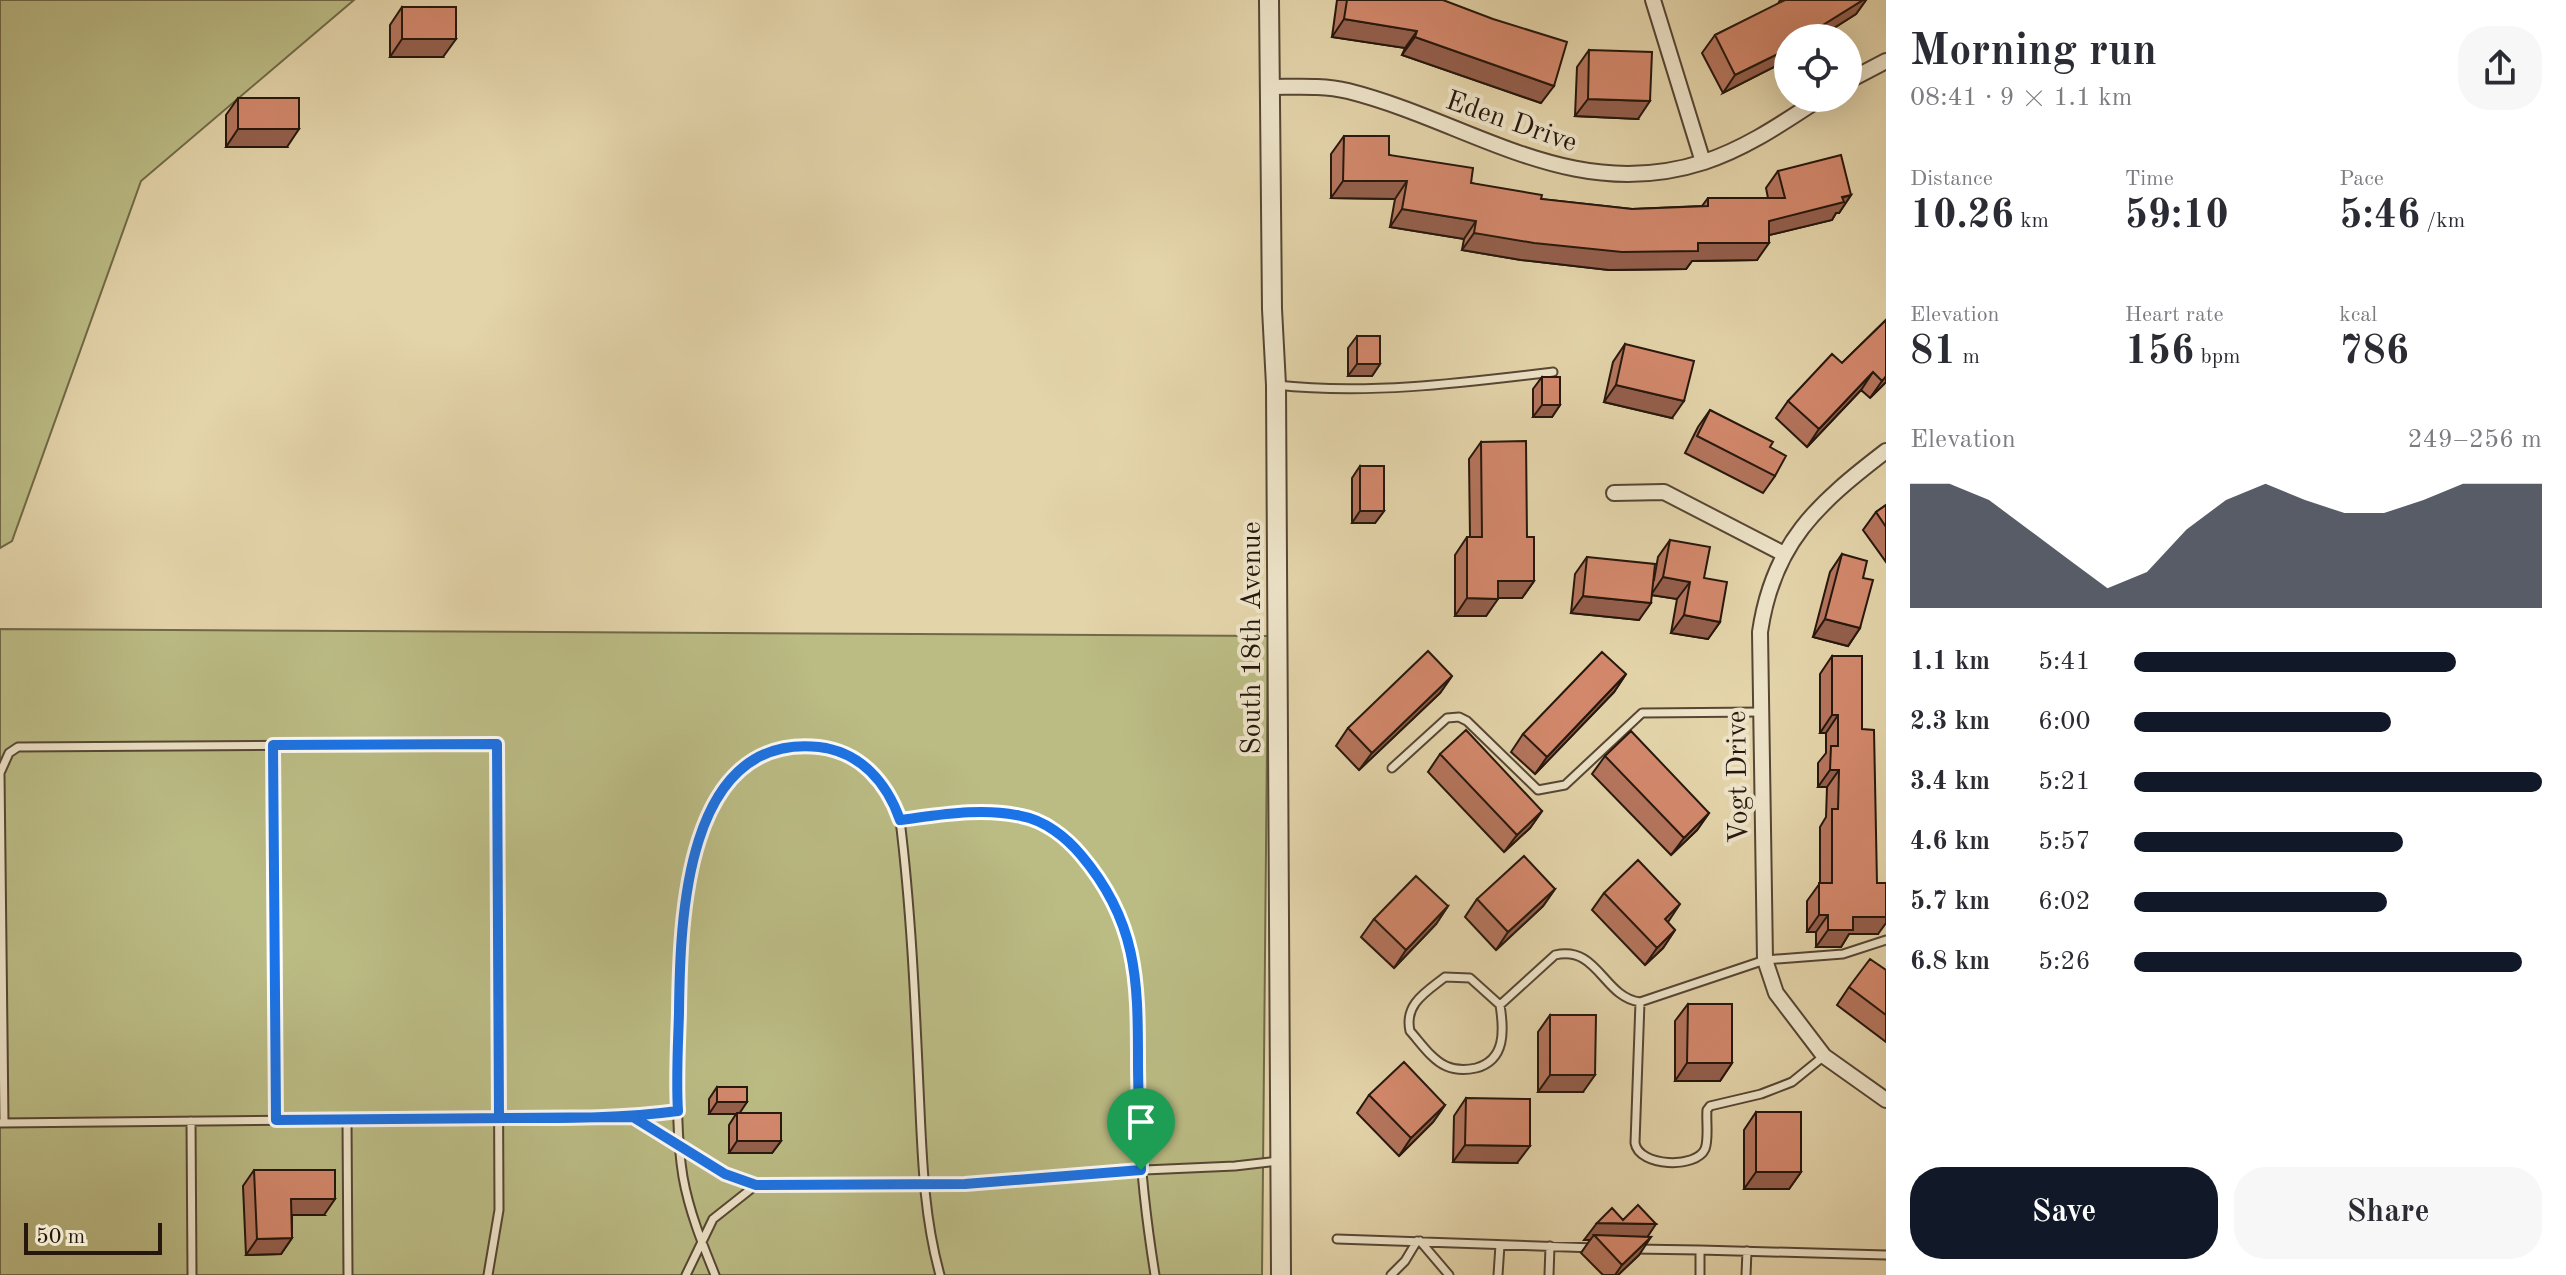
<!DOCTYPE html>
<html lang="en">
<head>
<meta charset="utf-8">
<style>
	body { margin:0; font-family:"Old Standard TT",serif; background:#f7f7f7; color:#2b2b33; height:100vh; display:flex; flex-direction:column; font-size:30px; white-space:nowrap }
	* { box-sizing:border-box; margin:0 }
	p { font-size:26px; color:#7c7c81 }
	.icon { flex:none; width:44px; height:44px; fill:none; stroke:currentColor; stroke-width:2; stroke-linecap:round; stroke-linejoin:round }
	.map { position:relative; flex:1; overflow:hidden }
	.drawer { display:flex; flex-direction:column; background:#fff; width:680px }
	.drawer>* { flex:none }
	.buttons { position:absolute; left:1774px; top:24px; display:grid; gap:16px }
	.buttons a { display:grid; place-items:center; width:88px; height:88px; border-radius:50%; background:#fff; box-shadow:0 8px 32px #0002; font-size:40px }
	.scale { position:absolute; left:24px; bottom:20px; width:138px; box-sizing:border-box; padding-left:8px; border:4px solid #26170d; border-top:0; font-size:22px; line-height:28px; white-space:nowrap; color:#26170d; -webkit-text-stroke:6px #ede3c8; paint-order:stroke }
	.pin { position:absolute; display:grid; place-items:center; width:68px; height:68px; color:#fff; margin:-82px -34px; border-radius:50% 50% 50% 0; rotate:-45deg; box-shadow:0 0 8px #0007 }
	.pin .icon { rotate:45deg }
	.round { display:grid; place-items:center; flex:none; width:84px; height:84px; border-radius:32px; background:#f7f7f7 }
	.summary { display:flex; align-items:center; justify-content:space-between; height:136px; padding:0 24px }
	h1 { font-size:44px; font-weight:800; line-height:60px }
	.stats { display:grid; grid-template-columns:repeat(3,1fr); gap:12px; height:136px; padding:8px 24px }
	.stats div { display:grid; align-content:center }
	.stats b { font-size:40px; font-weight:800 }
	.stats small { font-size:22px; font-weight:400 }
	.stats p { font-size:22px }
	.chart { height:224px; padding:16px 24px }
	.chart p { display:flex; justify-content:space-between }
	.chart svg { width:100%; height:144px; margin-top:8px; fill:#111827; opacity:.7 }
	.button { display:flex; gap:16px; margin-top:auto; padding:16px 24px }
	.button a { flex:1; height:92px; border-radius:32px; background:#111827; color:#fff; font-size:32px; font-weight:800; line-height:92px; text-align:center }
	.button a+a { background:#f7f7f7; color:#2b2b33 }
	ul { padding:0 24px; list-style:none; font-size:26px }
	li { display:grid; grid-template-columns:128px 96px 1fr; align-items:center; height:60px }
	li i { height:20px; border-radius:10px; background:#111827 }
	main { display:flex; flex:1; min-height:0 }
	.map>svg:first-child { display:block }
	.green { fill:#bbbb84; stroke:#706948; stroke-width:2 }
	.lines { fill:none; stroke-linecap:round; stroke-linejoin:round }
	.service-casing { stroke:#564634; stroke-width:11 }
	.minor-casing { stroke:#564634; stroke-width:18 }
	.tertiary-casing { stroke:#564634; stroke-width:22 }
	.service { stroke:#ede3c8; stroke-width:7 }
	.minor { stroke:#ede3c8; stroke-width:14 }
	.tertiary { stroke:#ede3c8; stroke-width:18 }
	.wall { fill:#b5755d; stroke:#26170d; stroke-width:2 }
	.shaded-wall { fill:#945f4c; stroke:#26170d; stroke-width:2 }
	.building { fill:#d3886c; stroke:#26170d; stroke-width:2 }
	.route-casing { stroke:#fff; stroke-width:16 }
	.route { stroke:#1a73e8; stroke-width:10 }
	.labels { text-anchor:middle; stroke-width:8; stroke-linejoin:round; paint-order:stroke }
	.street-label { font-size:28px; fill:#26170d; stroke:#ede3c8 }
</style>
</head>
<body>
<main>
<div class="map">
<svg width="1886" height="1275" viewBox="0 0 1886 1275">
	<rect width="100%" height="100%" fill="#e4d4aa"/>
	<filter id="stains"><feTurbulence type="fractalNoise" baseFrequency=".0025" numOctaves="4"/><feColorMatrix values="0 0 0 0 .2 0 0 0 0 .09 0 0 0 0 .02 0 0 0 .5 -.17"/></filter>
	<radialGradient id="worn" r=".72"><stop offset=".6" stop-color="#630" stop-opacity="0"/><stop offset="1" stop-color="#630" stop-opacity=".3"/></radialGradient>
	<!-- green -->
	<path class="green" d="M0 0H354L141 181 12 541 0 548Z
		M0 629 1268 636 1262 1275H0Z"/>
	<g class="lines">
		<defs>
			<path id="service" d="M1276 385C1368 395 1462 383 1553 372
				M273 745 276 1120
				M1392 768 1447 718 1459 717 1467 721 1538 790 1565 785 1642 713 1761 712
				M900 820C943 815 996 803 1038 821 1056 828 1072 844 1084 859 1152 938 1136 1028 1139 1125 1141 1176 1147 1225 1155 1275
				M1640 1002 1635 1143C1639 1167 1696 1169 1705 1149 1709 1139 1706 1121 1707 1110L1710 1106 1761 1094 1792 1082 1824 1056
				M1500 1005C1504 1030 1506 1060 1476 1068 1467 1070 1455 1070 1446 1066 1432 1060 1420 1042 1410 1031 1404 1004 1426 992 1445 977L1470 978 1500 1005 1555 955C1598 945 1603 997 1640 1002L1765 960 1843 954 1886 940
				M634 1118C674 1143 711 1170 756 1185L965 1184 1099 1172 1235 1166 1279 1161
				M347 1120 348 1275
				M191 1121 192 1275
				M4 1122 0 773 9 753 18 747 497 744 499 1210 488 1275
				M1 1123 633 1117 678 1111
				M1337 1239 1594 1248
				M1420 1241 1449 1275
				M1634 1249 1700 1250
				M686 1275 713 1219 756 1185
				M715 1275C702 1243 689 1211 683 1177 675 1128 678 1076 678 1026 680 932 679 732 820 747 862 752 887 783 900 820 911 909 915 999 919 1088 922 1151 923 1214 940 1275
				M1391 1275 1405 1261 1417 1241
				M1498 1275 1500 1245
				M1549 1275 1550 1246
				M1700 1275V1250L1886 1255
				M1746 1275 1747 1251"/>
			<path id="minor" d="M1653 0 1703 162
				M1848 81 1886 61
				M1270 87C1296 87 1323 85 1348 91 1471 122 1571 205 1704 162 1747 148 1784 122 1821 98
				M1886 451C1817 504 1773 543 1760 632L1765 960 1776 993 1824 1056 1886 1100
				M1614 493 1664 492 1784 554"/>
			<path id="tertiary" d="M1269 0 1272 309 1276 385 1281 1275"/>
		</defs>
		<!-- service casing -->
		<use href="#service" class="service-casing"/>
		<!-- minor casing -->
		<use href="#minor" class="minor-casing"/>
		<!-- tertiary casing -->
		<use href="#tertiary" class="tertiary-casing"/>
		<!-- service -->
		<use href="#service" class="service"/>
		<!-- minor -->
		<use href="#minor" class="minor"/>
		<!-- tertiary -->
		<use href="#tertiary" class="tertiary"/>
	</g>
	<!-- wall -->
	<path class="wall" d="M1337 0H1443L1541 103 1402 55 1405 48 1332 37Z
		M1780 0H1866L1856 14 1784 60 1780 64 1723 93 1702 53 1715 35 1778 4Z
		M402 7 443 57H390V25Z
		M1589 50 1638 119 1575 116 1577 67Z
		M238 98 287 147H226V115Z
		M1344 136 1389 155 1471 183 1541 199 1632 209 1702 206 1708 198H1768L1766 188 1778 171 1851 195 1839 213H1836L1832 220 1769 235 1757 260 1692 261 1686 269 1609 270 1521 260 1462 250 1464 239 1390 227 1395 199 1331 198V154Z
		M1886 320V382L1870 398 1861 390 1807 447 1776 418 1788 401 1842 363Z
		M1357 336 1380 364 1372 376H1348V348Z
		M1625 344 1672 418 1604 402 1613 362Z
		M1542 377 1560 405 1552 417H1533V389Z
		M1710 410 1770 447 1775 476 1763 493 1685 453 1698 427Z
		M1481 442 1534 581 1522 598H1498L1486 616H1455V555L1467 537H1470L1469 459Z
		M1360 466 1384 511 1375 523H1352V478Z
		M1886 505V562L1863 530 1876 512Z
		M1670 540 1704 578 1720 622 1708 639 1671 633 1677 599 1652 595 1639 620 1571 613 1575 574 1587 557 1654 580 1658 557Z
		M1842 554 1863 578 1860 628 1848 646 1813 637 1830 572Z
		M1832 656 1862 729 1878 934H1849L1841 947H1816V932H1807V901L1820 883V827L1826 817 1827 787H1818V763L1826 753V733H1820V674Z
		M1626 674 1614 692 1535 774 1511 752 1523 734Z
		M1452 676 1440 693 1359 770 1336 746 1348 728Z
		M1440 754 1542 811 1530 828 1504 852 1428 772Z
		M1605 756 1709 813 1697 830 1671 855 1592 774Z
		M1555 889 1543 906 1496 950 1465 917 1477 899Z
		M1604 893 1667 922 1675 930 1663 948 1645 965 1592 910Z
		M1448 906 1436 924 1394 968 1361 937 1374 919Z
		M1886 970V1042L1837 1005 1849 987Z
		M1688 1004 1732 1063 1720 1081H1675V1021Z
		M1550 1015 1583 1092H1538V1032Z
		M717 1087 740 1113 781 1141 772 1153H729V1125L736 1114H709V1099Z
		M1369 1095 1445 1105 1433 1122 1399 1156 1357 1113Z
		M1466 1098 1517 1163 1453 1162 1454 1116Z
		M1756 1112 1801 1172 1789 1189H1744V1130Z
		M254 1170 324 1215H292V1238L281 1254 246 1255 243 1186Z
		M1623 1220 1647 1237 1639 1255 1618 1275H1603L1581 1253 1590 1240H1584Z"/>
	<!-- shaded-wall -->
	<path class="shaded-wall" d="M1863 0H1866L1856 14 1818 38H1802Z
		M1344 19 1417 31 1405 48 1332 37Z
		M1415 37 1554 86 1541 103 1402 55Z
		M402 39H456L443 57H390Z
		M1788 49V57L1784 60 1780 64 1723 93 1735 75Z
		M1588 99 1650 101 1638 119 1575 116Z
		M238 129H299L287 147H226Z
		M1343 181H1407L1395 199 1331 198Z
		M1851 195 1839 213H1836L1832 220 1757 238 1769 221Z
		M1402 209 1476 221 1464 239 1390 227Z
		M1474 233 1698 243H1769L1757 260 1692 261 1686 269 1609 270 1521 260 1462 250Z
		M1357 364H1380L1372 376H1348Z
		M1873 372 1861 390 1807 447 1819 429Z
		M1886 376V382L1870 398 1882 381Z
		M1616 385 1684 401 1672 418 1604 402Z
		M1542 405H1560L1552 417H1533Z
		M1360 511H1384L1375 523H1352Z
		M1663 577 1690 582 1677 599 1651 595Z
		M1498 581H1534L1522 598H1486Z
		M1583 596 1651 603 1639 620 1571 613Z
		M1467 598 1498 599 1486 616H1455Z
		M1684 615 1720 622 1708 639 1671 633Z
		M1825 619 1860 628 1848 646 1813 637Z
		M1626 674 1614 692 1535 774 1547 757Z
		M1452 676 1440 693 1359 770 1372 753Z
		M1832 715H1838L1826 733H1820Z
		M1830 770H1839L1827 787H1818Z
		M1542 811 1530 828 1504 852 1517 835Z
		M1709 813 1697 830 1671 855 1684 838Z
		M1555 889 1543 906 1496 950 1508 932Z
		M1680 904 1668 922 1652 937 1665 919Z
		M1448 906 1436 924 1394 968 1406 950Z
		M1819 915H1828L1816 932H1807Z
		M1853 917H1886V923L1878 934H1849L1841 947H1816L1828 930Z
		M1675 930 1663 948 1645 965 1657 948Z
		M1687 1063H1732L1720 1081H1675Z
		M1550 1075H1595L1583 1092H1538Z
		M717 1102H747L739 1114H709Z
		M1445 1105 1433 1122 1399 1156 1411 1138Z
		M737 1141H781L772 1153H729Z
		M1465 1145 1530 1146 1517 1163 1453 1162Z
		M1756 1172H1801L1789 1189H1744Z
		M291 1199H335L324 1215H280Z
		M1597 1223 1656 1224 1644 1242 1594 1235 1590 1240H1584Z
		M1651 1237 1639 1255 1618 1275H1615L1622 1265Z
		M292 1238 281 1254 246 1255 257 1239Z"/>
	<!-- building -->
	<path class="building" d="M1347 0H1443L1493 19 1567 42 1554 86 1415 37 1417 31 1344 19Z
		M1785 0H1863L1802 38H1788V49L1735 75 1715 35Z
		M402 7H456V39H402Z
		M1589 50 1652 52 1650 101 1588 99Z
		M238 98H299V129H238Z
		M1344 136H1389V155L1473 168 1471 183 1542 195 1541 199 1632 209 1708 206V198H1785L1778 171 1841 155 1851 195 1842 197 1844 202 1769 221V243H1698V251L1622 252 1534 243 1474 233 1476 221 1402 209 1407 181H1343Z
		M1886 320V376L1882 381 1873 372 1819 429 1788 401 1832 354 1842 363Z
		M1357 336H1380V364H1357Z
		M1625 344 1694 361 1684 401 1616 385Z
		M1542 377H1560V405H1542Z
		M1710 410 1773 442 1770 447 1786 456 1775 476 1697 436Z
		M1526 441 1527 537H1534V581H1498V599L1467 598V537H1482L1481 442Z
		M1360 466H1384V511H1360Z
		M1886 505V527L1876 512Z
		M1670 540 1710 547 1704 578 1727 582 1720 622 1684 615 1690 582 1663 577Z
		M1842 554 1867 561 1863 578 1873 580 1860 628 1825 619Z
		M1587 557 1655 564 1651 603 1583 596Z
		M1428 651 1452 676 1372 753 1348 728Z
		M1602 652 1626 674 1547 757 1523 734Z
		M1832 656H1862V729L1874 730 1877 883H1886V917H1853V930H1828V915H1819V883H1832V809H1838L1839 770H1830L1831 746H1838V715H1832Z
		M1466 730 1542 811 1517 835 1440 754Z
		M1631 731 1709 813 1684 838 1605 756Z
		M1524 856 1555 889 1508 932 1477 899Z
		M1638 860 1680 904 1665 919 1675 930 1657 948 1604 893Z
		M1416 876 1448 906 1406 950 1374 919Z
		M1870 959 1886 970V1015L1849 987Z
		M1688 1004H1732V1063H1687Z
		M1550 1015H1596L1595 1075H1550Z
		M1404 1062 1445 1105 1411 1138 1369 1095Z
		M717 1087H747V1102H717Z
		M1466 1098 1530 1099V1146L1465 1145Z
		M1756 1112H1801V1172H1756Z
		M737 1113H781V1141H737Z
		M254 1170H335V1199H291L292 1238 257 1239Z
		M1638 1205 1656 1224 1597 1223 1612 1208 1623 1220Z
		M1594 1235 1651 1237 1622 1265Z"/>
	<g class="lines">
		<defs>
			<path id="route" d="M1141 1170 965 1184 756 1185 725 1174 633 1117 276 1120 273 745 497 744 499 1118C559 1118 618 1119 678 1111 676 1079 678 1046 679 1013 680 921 684 733 819 747 861 752 887 783 900 820 939 815 982 807 1021 816 1044 820 1066 837 1081 855 1137 921 1138 979 1138 1060 1138 1097 1140 1133 1141 1170"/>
		</defs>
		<!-- route casing -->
		<use href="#route" class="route-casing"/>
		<!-- route -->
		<use href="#route" class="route"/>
	</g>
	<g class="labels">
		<!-- street labels -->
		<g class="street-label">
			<text transform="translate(1512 120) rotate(19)" y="10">Eden Drive</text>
			<text transform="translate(1250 638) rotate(-90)" y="10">South 18th Avenue</text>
			<text transform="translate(1736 777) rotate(-91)" y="10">Vogt Drive</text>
		</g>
	</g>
	<rect width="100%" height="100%" filter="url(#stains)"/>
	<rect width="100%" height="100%" fill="url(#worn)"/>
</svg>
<div class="buttons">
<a><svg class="icon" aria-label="locate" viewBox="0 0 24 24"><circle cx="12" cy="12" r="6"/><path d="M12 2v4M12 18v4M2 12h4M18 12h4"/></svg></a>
</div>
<div class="scale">50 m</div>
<div class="pin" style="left:1141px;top:1170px;background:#1e9e55"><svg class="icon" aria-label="arrive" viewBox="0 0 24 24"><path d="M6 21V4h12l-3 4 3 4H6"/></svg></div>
</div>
<section class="drawer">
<div class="summary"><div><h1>Morning run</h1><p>08:41 · 9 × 1.1 km</p></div><a class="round"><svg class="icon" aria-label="share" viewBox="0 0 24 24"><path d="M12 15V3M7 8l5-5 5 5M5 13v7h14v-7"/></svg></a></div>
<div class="stats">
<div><p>Distance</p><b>10.26<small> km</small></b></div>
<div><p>Time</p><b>59:10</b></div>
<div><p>Pace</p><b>5:46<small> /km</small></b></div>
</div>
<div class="stats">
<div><p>Elevation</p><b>81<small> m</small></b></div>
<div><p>Heart rate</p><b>156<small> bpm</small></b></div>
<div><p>kcal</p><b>786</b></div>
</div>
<div class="chart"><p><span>Elevation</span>249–256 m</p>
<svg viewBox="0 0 160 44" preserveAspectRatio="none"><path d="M0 44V6L10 6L20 11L30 20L40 29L50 38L60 33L70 20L80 11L90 6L100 11L110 15L120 15L130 11L140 6L150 6L160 6V44z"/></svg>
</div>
<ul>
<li><b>1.1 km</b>5:41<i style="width:79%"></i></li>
<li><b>2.3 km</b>6:00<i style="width:63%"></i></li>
<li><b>3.4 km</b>5:21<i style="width:100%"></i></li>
<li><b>4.6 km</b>5:57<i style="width:66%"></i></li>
<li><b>5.7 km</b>6:02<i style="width:62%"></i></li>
<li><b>6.8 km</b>5:26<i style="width:95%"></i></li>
</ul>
<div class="button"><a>Save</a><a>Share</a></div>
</section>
</main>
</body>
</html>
